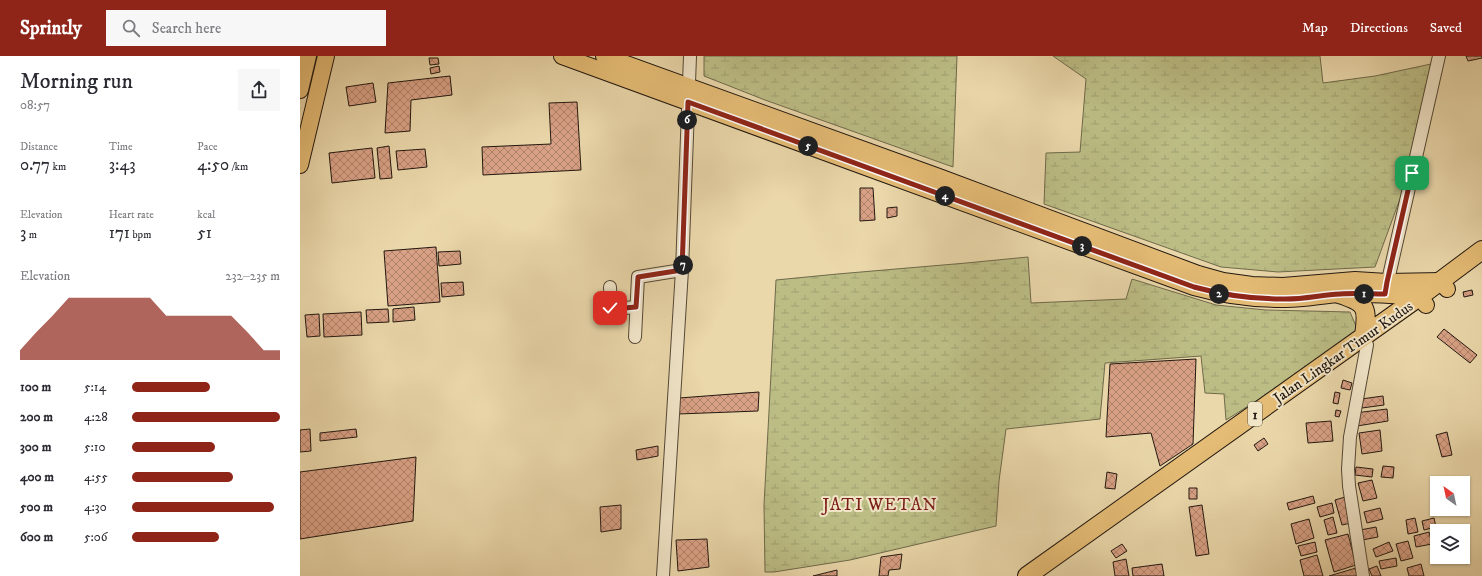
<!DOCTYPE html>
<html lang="en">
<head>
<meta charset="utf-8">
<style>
	body { margin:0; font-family:"IM FELL DW Pica",serif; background:#f7f7f7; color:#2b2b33; height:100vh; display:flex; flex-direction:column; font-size:15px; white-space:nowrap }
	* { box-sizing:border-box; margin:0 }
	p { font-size:13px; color:#7c7c81 }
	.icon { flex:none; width:22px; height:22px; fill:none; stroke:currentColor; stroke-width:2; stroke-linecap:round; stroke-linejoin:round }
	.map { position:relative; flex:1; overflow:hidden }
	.sheet { display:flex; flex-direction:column; background:#fff; width:300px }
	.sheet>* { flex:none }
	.needle { width:26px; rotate:327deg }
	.buttons { position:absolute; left:1130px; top:420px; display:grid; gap:8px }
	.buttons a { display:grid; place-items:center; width:40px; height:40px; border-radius:0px; background:#fff; box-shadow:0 1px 3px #0004; font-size:20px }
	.pin { position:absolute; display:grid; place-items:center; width:34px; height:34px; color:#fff; margin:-17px; border-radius:8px; box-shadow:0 2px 6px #0006 }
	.km { position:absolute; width:20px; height:20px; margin:-10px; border-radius:50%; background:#222; color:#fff; font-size:11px; line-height:20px; text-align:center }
	.round { display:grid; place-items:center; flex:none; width:42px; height:42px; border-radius:0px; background:#f7f7f7 }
	.overview { display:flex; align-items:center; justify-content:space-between; height:68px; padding:0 20px }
	h1 { font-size:22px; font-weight:600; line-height:30px }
	.metrics { display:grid; grid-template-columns:repeat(3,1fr); gap:6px; height:68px; padding:4px 20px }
	.metrics div { display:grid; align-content:center }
	.metrics b { font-size:17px; font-weight:600 }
	.metrics small { font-size:11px; font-weight:400 }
	.metrics p { font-size:11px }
	.chart { height:112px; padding:8px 20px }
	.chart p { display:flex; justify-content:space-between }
	.chart svg { width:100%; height:72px; margin-top:4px; fill:#8f2418; opacity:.7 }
	ul { padding:0 20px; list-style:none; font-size:13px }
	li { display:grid; grid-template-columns:64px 48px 1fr; align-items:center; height:30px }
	li i { height:10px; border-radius:5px; background:#8f2418 }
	header { display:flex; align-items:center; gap:24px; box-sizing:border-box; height:56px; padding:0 20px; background:#8f2418; color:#fff }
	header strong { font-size:19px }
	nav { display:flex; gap:22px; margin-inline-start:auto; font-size:14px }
	.search { width:280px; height:36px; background:#f7f7f7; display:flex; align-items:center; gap:10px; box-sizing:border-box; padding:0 14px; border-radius:0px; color:#7c7c81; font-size:15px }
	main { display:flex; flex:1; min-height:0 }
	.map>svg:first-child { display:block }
	.wetland { fill:url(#wetland-marsh); stroke:#6f6a4a }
	.building { fill:url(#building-cross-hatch); stroke:#221810 }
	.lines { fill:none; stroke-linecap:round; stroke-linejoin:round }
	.minor-casing { stroke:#544836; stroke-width:14 }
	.major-casing { stroke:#221810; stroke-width:18 }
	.highway-casing { stroke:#221810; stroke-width:20 }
	.minor { stroke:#f1e5c8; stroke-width:12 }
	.major { stroke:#e5bc75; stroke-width:16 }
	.highway { stroke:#e5bc75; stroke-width:18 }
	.route-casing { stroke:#fff; stroke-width:8 }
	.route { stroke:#8f2418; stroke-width:5 }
	.labels { text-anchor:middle; stroke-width:4; stroke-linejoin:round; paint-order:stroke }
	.shield { fill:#f1e5c8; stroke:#605647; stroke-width:1 }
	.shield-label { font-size:14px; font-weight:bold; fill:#221810 }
	.street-label { font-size:15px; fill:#221810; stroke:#f1e5c8 }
	.quarter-label { font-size:17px; letter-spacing:1px; fill:#7a1f14; stroke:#f1e5c8 }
</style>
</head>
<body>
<header>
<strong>Sprintly</strong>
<div class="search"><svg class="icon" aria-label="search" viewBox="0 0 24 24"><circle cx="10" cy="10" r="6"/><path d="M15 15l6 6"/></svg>Search here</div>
<nav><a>Map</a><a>Directions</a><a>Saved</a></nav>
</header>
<main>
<section class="sheet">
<div class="overview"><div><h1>Morning run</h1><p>08:57</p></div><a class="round"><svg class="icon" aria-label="share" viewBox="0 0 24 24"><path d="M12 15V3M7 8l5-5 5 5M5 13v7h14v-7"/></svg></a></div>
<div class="metrics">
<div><p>Distance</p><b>0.77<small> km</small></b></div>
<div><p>Time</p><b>3:43</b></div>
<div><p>Pace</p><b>4:50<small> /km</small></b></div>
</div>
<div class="metrics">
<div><p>Elevation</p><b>3<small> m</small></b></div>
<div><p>Heart rate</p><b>171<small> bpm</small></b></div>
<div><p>kcal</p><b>51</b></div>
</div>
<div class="chart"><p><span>Elevation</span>232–235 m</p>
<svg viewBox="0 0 160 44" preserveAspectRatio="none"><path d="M0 44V38L10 27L20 17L30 6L40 6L50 6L60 6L70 6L80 6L90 17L100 17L110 17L120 17L130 17L140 27L150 38L160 38V44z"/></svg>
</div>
<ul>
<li><b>100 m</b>5:14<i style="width:53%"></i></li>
<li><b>200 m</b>4:28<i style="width:100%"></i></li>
<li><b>300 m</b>5:10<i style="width:56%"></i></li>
<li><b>400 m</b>4:55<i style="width:68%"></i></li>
<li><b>500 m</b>4:30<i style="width:96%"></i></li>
<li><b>600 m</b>5:06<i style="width:59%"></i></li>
</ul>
</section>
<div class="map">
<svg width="1182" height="520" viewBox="0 0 1182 520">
	<defs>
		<pattern id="wetland-marsh" width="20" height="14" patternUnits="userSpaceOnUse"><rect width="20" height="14" fill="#bcbd85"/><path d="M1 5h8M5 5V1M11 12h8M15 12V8" fill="none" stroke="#a1a272"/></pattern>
		<pattern id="building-cross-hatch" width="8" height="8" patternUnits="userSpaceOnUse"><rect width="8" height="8" fill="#d9a185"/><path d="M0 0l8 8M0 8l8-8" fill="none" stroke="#b0826b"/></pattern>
	</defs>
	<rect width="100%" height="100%" fill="#ead7aa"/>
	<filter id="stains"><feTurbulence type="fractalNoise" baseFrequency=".005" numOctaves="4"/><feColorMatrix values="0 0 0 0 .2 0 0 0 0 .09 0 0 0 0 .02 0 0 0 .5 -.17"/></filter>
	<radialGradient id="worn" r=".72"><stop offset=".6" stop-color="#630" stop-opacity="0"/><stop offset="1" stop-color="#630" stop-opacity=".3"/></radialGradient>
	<!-- wetland -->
	<path class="wetland" d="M404 0H657L653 111 465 44 404 20Z
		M753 0H1020L1023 27 1075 20 1131 8 1118 75 1101 140 1075 211 978 216 921 211 744 148 746 97 780 96 786 23Z
		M728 201 731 247 826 243 832 223 916 249 966 254 1050 256 1059 277 1014 309 926 364 924 338 905 337 901 300 805 307 800 363 706 373 699 425 696 470 550 504 474 516H465L464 449 476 224C560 215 644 210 728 201Z"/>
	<!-- building -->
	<path class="building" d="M1166 0H1182V2L1168 5Z
		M129 2H138L139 8 130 9Z
		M139 10 140 16 131 18 130 12Z
		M150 20 152 39 111 44 110 75 85 77 88 27Z
		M73 27 76 46 49 50 46 31Z
		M277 46 281 114 183 119 182 91 251 88 249 47Z
		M89 90 92 122 80 123 77 92Z
		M72 92 75 122 32 127 29 97Z
		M125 93 127 111 98 114 96 95Z
		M560 132H573L575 164 560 165Z
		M597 151V160L587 162V152Z
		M136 191 140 246 88 250 84 195Z
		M160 195 161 208 139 210 138 196Z
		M163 226 164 239 142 241 141 227Z
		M1172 234 1173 239 1164 241 1163 236Z
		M114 251 115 264 93 266V253Z
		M88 253 89 266 67 267 66 254Z
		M61 256 62 279 24 281 23 258Z
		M19 258 20 280 7 281 5 259Z
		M1144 273 1177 299 1170 307 1137 281Z
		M896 303 893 388 860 410 851 377 806 381 810 308Z
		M1043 324 1052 327 1050 334 1041 332Z
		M459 336 458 355 378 358 379 342Z
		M1035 336 1040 337 1038 348 1033 347Z
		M1083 340 1084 349 1062 352 1061 343Z
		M1087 353 1088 365 1057 370 1055 357Z
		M1036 354 1041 355 1039 361 1035 360Z
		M1031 365 1033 385 1008 387 1006 367Z
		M10 373 11 395 0 396V374Z
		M56 373 57 381 20 385V377Z
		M1080 374 1082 395 1062 398 1059 377Z
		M1147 376 1152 399 1142 401 1136 379Z
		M964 382 968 388 958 395 954 389Z
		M358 390V400L337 404 336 394Z
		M116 401 113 465 0 483V416Z
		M1083 410 1094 411 1093 422 1081 421Z
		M1056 411 1073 413 1072 421 1055 419Z
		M807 416 817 418 815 433 805 432Z
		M1072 424 1077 442 1063 445 1058 427Z
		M889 432H897V443H889Z
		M1013 440 1015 447 989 454 987 447Z
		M1045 441 1051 467 1042 469 1035 444Z
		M1032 447 1034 457 1020 461 1017 451Z
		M321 449V473L301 476 300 451Z
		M902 449 909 498 896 500 889 451Z
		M1080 452 1083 463 1067 467 1064 456Z
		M1033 461 1037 477 1028 479 1024 464Z
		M1115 462 1118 476 1108 478 1106 464Z
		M1134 462 1136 471 1124 474 1122 465Z
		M1009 463 1014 482 996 488 991 468Z
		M1076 471 1078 481 1062 484 1060 474Z
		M1129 476 1132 488 1116 491 1114 480Z
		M1048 478 1056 509 1034 516 1025 484Z
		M407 483 409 511 378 515 376 484Z
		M1108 485 1113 502 1101 505 1096 488Z
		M1015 486 1017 496 1001 500 998 490Z
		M1089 486 1093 495 1076 501 1073 493Z
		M822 488 827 495 816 502 811 495Z
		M602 498 600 513 589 514 588 520H579L581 501Z
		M1017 499 1023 520H1004L1000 504Z
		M1096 502 1097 510 1081 513 1079 505Z
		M826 503 829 520H815L813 506Z
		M862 508 864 520H833L832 512Z
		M1121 508 1124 520H1109L1107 512Z
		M1077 510 1081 520H1072L1069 513Z
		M1056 512 1059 520H1029Z
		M537 514V520H513Z"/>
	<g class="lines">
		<defs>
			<path id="minor" d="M310 231 311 253 336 251
				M1086 233 1139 0
				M335 281 338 221 382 214
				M363 520 382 214 390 0
				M1063 520 1049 430 1048 413 1050 381 1067 289 1064 280"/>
			<path id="major" d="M262 0 894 231C923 239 952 243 982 243 1002 244 1021 239 1040 238 1066 237 1093 239 1119 241L1126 249
				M304 0 639 121 898 218 923 225 952 229 983 230 1055 224 1087 226 1141 225 1147 233
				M0 34 8 0
				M0 109 26 0"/>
			<path id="highway" d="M1039 238C1067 247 1068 251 1064 280
				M727 520 1119 241 1182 194"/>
		</defs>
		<!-- minor casing -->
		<use href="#minor" class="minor-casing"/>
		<!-- major casing -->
		<use href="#major" class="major-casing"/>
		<!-- highway casing -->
		<use href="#highway" class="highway-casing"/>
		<!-- minor -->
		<use href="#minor" class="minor"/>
		<!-- major -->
		<use href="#major" class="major"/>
		<!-- highway -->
		<use href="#highway" class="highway"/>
	</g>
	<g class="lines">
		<defs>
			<path id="route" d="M310 252 312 253 336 251 338 221 382 214 388 46 894 231C923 239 952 243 982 243 1001 244 1020 239 1040 238 1055 237 1070 238 1085 238L1087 226 1112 117"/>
		</defs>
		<!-- route casing -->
		<use href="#route" class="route-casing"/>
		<!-- route -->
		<use href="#route" class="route"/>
	</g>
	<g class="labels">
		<!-- shield labels -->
		<rect class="shield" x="948" y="346" width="14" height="24" rx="3"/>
		<g class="shield-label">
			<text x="955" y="363">1</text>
		</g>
		<!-- street labels -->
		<g class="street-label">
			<text transform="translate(1043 296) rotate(-35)" y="5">Jalan Lingkar Timur Kudus</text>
		</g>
		<!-- quarter labels -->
		<g class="quarter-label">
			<text x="580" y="454">JATI WETAN</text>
		</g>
	</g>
	<rect width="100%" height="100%" filter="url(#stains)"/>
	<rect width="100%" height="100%" fill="url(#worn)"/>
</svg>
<div class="buttons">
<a><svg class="needle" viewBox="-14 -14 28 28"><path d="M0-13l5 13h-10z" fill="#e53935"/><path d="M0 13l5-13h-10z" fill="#7c7c81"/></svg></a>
<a><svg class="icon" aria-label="layers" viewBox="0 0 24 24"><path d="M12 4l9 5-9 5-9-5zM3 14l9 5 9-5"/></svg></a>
</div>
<div class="pin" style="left:1112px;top:117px;background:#1e9e55"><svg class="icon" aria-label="arrive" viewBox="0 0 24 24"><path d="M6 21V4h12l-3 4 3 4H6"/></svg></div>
<div class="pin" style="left:310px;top:252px;background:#d93025"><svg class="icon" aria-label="check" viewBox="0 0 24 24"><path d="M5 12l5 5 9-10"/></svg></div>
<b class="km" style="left:1064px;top:238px">1</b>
<b class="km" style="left:919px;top:238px">2</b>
<b class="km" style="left:782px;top:190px">3</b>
<b class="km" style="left:645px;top:140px">4</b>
<b class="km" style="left:508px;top:90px">5</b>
<b class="km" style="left:387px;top:64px">6</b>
<b class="km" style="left:383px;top:209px">7</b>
</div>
</main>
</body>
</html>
